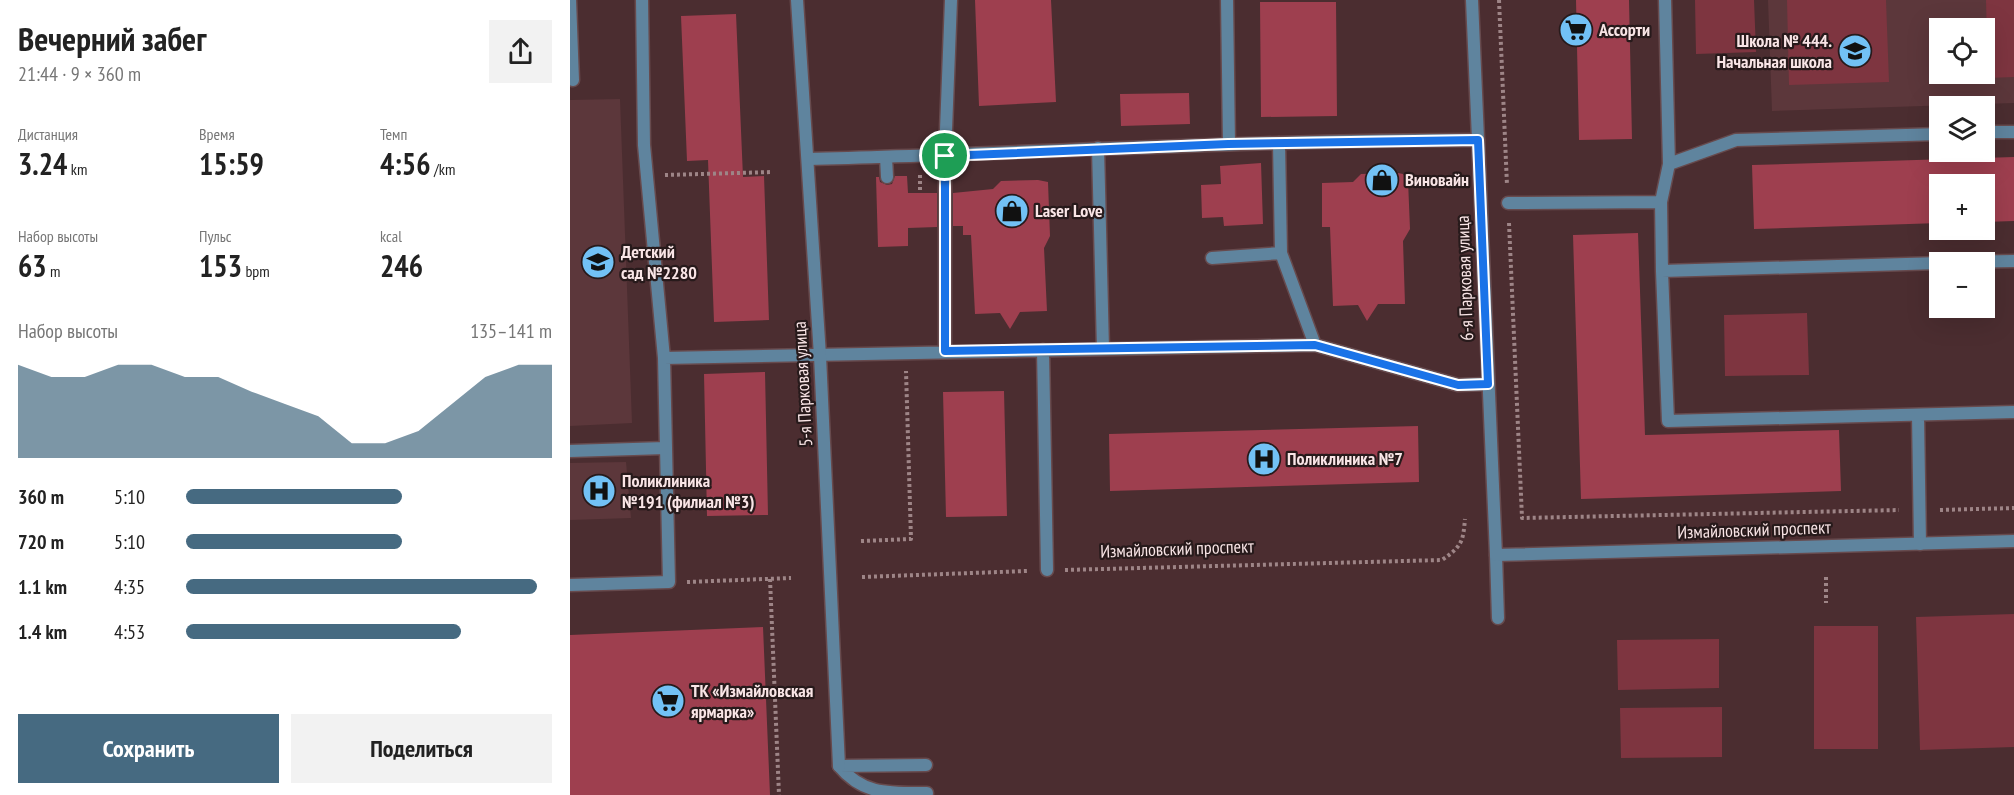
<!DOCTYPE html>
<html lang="ru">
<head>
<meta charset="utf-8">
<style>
	body { margin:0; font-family:"PT Sans Narrow",sans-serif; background:#f2f2f2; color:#222; height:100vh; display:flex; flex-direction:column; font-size:22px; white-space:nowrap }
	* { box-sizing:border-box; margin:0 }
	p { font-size:20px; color:#767676 }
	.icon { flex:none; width:33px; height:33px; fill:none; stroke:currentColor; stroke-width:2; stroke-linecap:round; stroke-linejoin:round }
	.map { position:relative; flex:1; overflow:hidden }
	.sheet { display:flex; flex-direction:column; background:#fff; width:570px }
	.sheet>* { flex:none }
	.buttons { position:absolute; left:1359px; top:18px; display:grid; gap:12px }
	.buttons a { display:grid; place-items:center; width:66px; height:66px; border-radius:0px; background:#fff; box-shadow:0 6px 24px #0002; font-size:30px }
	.pin { position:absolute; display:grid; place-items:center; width:51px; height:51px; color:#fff; margin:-26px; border:3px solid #fff; border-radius:50%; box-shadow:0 2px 6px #0007 }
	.round { display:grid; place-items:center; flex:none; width:63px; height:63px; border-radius:0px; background:#f2f2f2 }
	.overview { display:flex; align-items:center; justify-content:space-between; height:102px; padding:0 18px }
	h1 { font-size:33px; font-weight:700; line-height:45px }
	.metrics { display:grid; grid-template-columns:repeat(3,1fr); gap:9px; height:102px; padding:6px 18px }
	.metrics div { display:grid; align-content:center }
	.metrics b { font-size:30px; font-weight:700 }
	.metrics small { font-size:16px; font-weight:400 }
	.metrics p { font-size:16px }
	.chart { height:168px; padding:12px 18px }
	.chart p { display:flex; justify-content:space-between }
	.chart svg { width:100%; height:108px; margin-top:6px; fill:#466a81; opacity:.7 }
	.primary-button { display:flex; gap:12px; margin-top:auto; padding:12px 18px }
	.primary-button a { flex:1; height:69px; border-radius:0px; background:#466a81; color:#fff; font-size:24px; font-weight:700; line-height:69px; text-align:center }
	.primary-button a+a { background:#f2f2f2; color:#222 }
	ul { padding:0 18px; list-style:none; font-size:20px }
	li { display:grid; grid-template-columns:96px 72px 1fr; align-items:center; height:45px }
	li i { height:15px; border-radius:8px; background:#466a81 }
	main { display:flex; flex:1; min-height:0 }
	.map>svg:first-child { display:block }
	.built { fill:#5c373b; fill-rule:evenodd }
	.green { fill:#7e3540 }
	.building { fill:#9e3f4f }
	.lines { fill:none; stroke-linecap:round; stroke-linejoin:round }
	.service-casing { stroke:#674a4d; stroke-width:15 }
	.minor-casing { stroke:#674a4d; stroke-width:15 }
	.path { stroke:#9e8587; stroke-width:4; stroke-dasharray:3 3; stroke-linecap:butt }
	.service { stroke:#5f849e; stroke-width:12 }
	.minor { stroke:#5f849e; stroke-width:12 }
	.route-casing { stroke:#fff; stroke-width:12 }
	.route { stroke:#1a73e8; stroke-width:8 }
	.labels { text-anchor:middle; stroke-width:4.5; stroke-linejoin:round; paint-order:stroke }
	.poi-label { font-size:18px; font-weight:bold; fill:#f9e5e6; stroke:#271a1b; text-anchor:start }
	.street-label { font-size:18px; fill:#f9e5e6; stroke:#271a1b }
</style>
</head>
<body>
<main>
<section class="sheet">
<div class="overview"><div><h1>Вечерний забег</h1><p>21:44 · 9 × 360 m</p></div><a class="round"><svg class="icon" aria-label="share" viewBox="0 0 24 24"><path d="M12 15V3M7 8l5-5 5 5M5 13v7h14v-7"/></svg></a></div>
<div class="metrics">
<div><p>Дистанция</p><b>3.24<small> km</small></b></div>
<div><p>Время</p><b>15:59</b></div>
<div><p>Темп</p><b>4:56<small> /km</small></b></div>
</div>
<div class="metrics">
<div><p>Набор высоты</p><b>63<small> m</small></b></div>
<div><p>Пульс</p><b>153<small> bpm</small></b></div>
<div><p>kcal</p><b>246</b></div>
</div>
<div class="chart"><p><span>Набор высоты</span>135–141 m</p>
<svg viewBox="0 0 160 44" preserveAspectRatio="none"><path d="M0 44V6L10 11L20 11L30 6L40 6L50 11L60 11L70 17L80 22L90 27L100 38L110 38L120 33L130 22L140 11L150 6L160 6V44z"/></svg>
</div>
<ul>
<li><b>360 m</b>5:10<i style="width:59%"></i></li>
<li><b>720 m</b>5:10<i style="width:59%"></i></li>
<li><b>1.1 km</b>4:35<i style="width:96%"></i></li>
<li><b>1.4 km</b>4:53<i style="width:75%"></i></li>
</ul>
<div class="primary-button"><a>Сохранить</a><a>Поделиться</a></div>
</section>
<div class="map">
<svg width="1444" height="795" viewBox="0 0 1444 795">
	<rect width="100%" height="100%" fill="#4b2d30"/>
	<!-- built -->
	<path class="built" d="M1198 0H1444V103L1202 111ZM1370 28H1414V74H1370Z
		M50 99 62 423 0 426V100Z
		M56 462 61 518 0 520V463Z"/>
	<!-- green -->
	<path class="green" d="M1125 0H1184L1186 52 1126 54Z
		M1217 0H1316L1319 82 1219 85Z
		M1416 0H1444V77L1418 78Z
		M1237 313 1239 375 1155 376 1154 315Z
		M1444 614V747L1350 750 1346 617Z
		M1244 626H1308V749H1244Z
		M1149 639V688L1048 690 1047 640Z
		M1152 707V757L1051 758 1050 708Z"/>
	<!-- building -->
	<path class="building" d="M405 0H481L486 102 409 106Z
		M1006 0H1059L1062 139 1009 140Z
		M690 2H766L767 116 691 117Z
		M166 14 173 177 194 176 199 320 144 322 138 160 117 161 111 16Z
		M619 93 620 124 551 126 550 94Z
		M1444 157V221L1414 222V184H1370V223L1184 229 1182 165Z
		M691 163 693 224 654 226 653 217 632 218 631 185 651 184 650 166Z
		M828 173 833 174 838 180 840 229 833 241 835 304H808L797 321 788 305 763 306 760 227H752V183L783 182 791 174Z
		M325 176H337L338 193H367V227L338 228V246L308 247 306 177H309L310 182 317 185 322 184Z
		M468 180 478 182 480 236 474 248 477 311 450 312 440 329 430 313 405 314 401 235H393V226H383V193L423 189 431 181Z
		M1068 233 1075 435 1269 430 1271 491 1011 499 1003 235Z
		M195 372 198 515 137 516 134 374Z
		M434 391 437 516 376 517 373 392Z
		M848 426 849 482 540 491 539 434Z
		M193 627 200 795H0V635Z"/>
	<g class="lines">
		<defs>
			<path id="service" d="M0 0 3 80
				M72 0 74 145 94 358
				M657 0 659 144
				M1095 0 1099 164
				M1414 132H1444
				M709 143 711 253 745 345
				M528 148 533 349
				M316 157 317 177
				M238 159C461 153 685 140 908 140
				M1091 202 1099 164 1166 140 1370 134
				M938 203 1091 202 1092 271 1098 421 1444 412
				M642 258 711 253
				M1386 262 1444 261
				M1092 271 1370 263
				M473 350 477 570
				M375 351V156L381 0
				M1348 415 1350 544
				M0 451 95 448
				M926 555 928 618
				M0 585 99 582 94 358 745 345 888 385 918 384
				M269 766C293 795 318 793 357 793
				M269 766 356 765"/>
			<path id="minor" d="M227 0 250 356 269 766
				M902 0 926 555 1444 541"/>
		</defs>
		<!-- service casing -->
		<use href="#service" class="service-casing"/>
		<!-- minor casing -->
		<use href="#minor" class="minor-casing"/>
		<!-- path -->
		<path class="path" d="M929 0 937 185
			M95 175 202 172
			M350 175V193
			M939 223 952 518 1329 510
			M1370 510 1444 508
			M291 541 341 539 336 371
			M495 570 872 560C892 546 893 542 895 519
			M292 577 457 571
			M1256 577V603
			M200 579 209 795
			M117 582 221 578"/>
		<!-- service -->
		<use href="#service" class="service"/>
		<!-- minor -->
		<use href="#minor" class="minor"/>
	</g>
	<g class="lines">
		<defs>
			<path id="route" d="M908 140 918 384 888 385 745 345 375 351V156L658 144Z"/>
		</defs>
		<!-- route casing -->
		<use href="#route" class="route-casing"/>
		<!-- route -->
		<use href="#route" class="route"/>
	</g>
	<!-- icons -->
	<defs>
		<symbol id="supermarket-disc" viewBox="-11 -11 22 22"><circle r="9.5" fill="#72c1f5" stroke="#271a1b"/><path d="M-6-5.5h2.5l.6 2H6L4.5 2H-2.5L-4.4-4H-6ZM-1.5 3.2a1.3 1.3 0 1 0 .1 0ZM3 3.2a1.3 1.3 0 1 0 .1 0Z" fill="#111"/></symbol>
		<symbol id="school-disc" viewBox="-11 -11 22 22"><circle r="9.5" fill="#72c1f5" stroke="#271a1b"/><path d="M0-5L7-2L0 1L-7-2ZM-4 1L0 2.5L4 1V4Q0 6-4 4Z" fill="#111"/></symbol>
		<symbol id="shop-disc" viewBox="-11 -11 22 22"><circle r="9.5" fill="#72c1f5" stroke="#271a1b"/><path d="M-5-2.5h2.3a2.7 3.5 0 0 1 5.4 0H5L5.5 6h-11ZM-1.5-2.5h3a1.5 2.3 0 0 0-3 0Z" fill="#111"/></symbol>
		<symbol id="hospital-disc" viewBox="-11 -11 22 22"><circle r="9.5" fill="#72c1f5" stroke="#271a1b"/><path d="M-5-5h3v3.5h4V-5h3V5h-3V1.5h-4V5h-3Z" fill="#111"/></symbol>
	</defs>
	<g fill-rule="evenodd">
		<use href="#supermarket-disc" x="987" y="11" width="38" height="38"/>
		<use href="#school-disc" x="1266" y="32" width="38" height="38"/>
		<use href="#shop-disc" x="793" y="161" width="38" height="38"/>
		<use href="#shop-disc" x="423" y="192" width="38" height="38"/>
		<use href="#school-disc" x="9" y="243" width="38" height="38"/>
		<use href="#hospital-disc" x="675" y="440" width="38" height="38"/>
		<use href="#hospital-disc" x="10" y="472" width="38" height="38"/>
		<use href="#supermarket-disc" x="79" y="682" width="38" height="38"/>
	</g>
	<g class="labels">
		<!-- poi labels -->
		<g class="poi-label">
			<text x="1029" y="36">Ассорти</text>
			<text x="1262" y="47" text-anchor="end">Школа № 444.<tspan x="1262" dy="21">Начальная школа</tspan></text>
			<text x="835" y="186">Виновайн</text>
			<text x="465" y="217">Laser Love</text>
			<text x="51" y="258">Детский<tspan x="51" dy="21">сад №2280</tspan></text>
			<text x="717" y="465">Поликлиника №7</text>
			<text x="52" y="487">Поликлиника<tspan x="52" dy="21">№191 (филиал №3)</tspan></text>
			<text x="121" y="697">ТК «Измайловская<tspan x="121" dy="21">ярмарка»</tspan></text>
		</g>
		<!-- street labels -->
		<g class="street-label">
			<text transform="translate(895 278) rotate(-92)" y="6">6-я Парковая улица</text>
			<text transform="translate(233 384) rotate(-93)" y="6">5-я Парковая улица</text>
			<text transform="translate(1184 530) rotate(-2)" y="6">Измайловский проспект</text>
			<text transform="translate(607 549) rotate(-2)" y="6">Измайловский проспект</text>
		</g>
	</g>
</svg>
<div class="buttons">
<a><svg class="icon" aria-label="locate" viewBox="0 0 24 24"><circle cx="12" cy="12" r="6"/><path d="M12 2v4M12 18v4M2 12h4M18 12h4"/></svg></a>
<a><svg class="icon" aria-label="layers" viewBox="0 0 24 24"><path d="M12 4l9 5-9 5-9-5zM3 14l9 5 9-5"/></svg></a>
<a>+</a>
<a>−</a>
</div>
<div class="pin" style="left:375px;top:156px;background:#1e9e55"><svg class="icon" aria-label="arrive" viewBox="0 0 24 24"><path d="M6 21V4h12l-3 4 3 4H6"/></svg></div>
</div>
</main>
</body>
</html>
